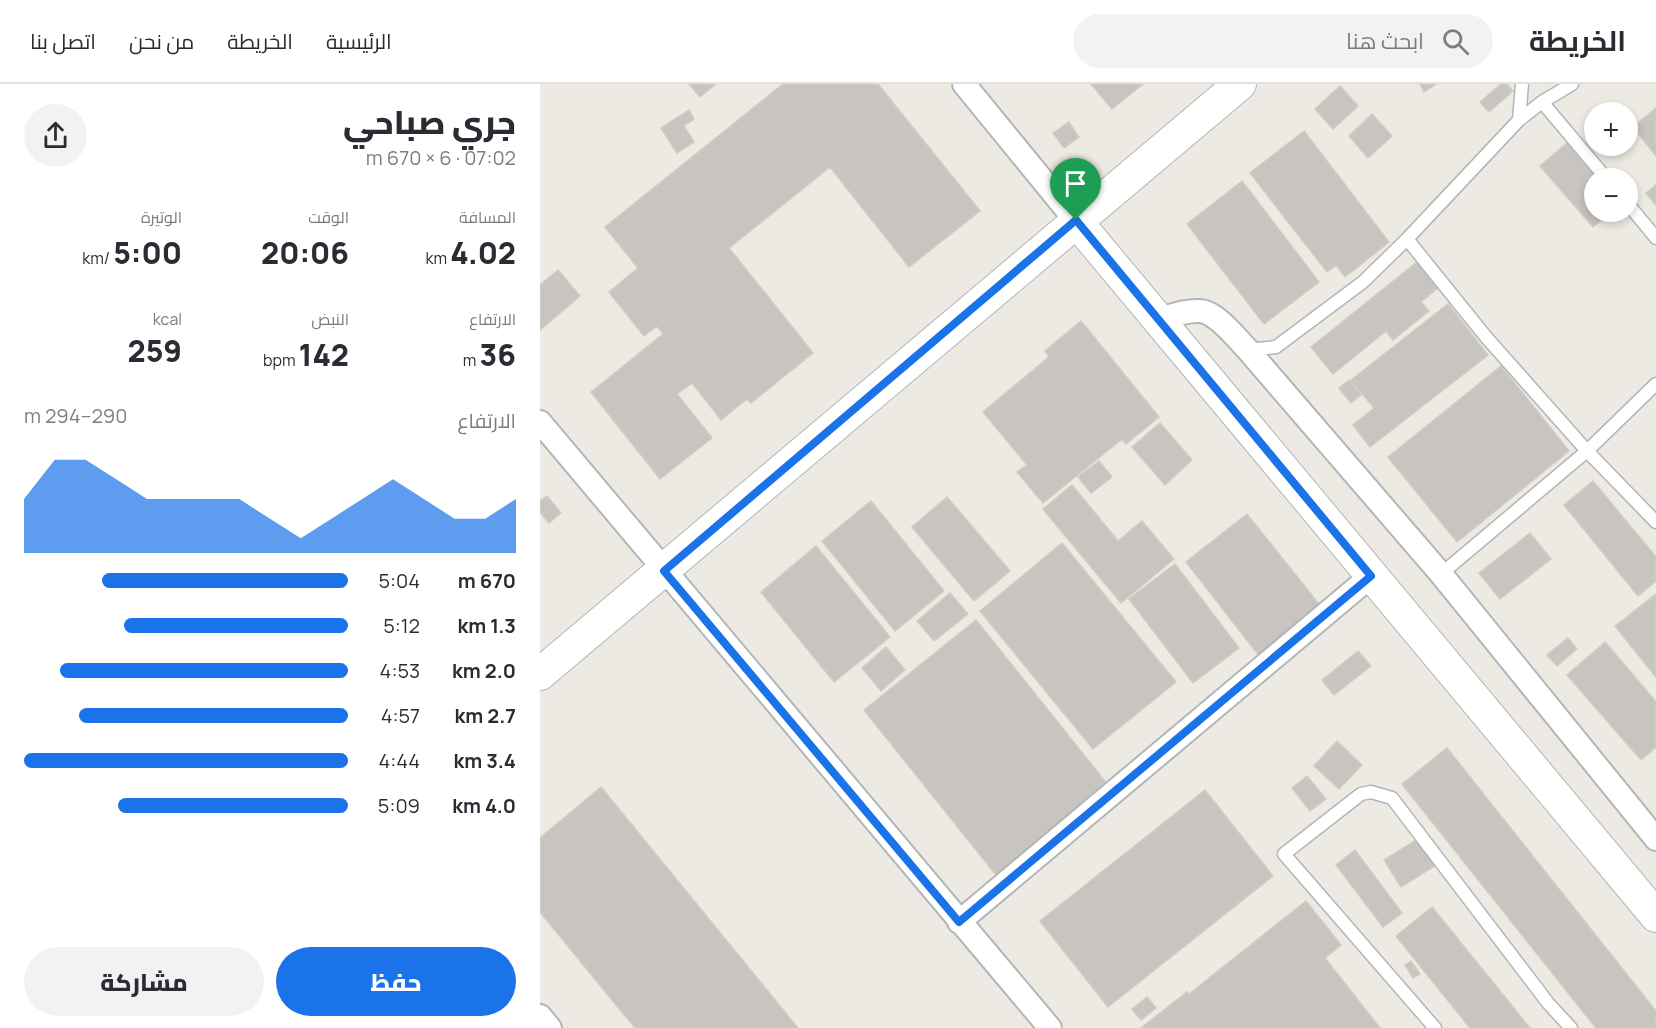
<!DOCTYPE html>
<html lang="ar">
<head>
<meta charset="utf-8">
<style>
	body { margin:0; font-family:Manrope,Cairo,sans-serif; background:#f2f2f3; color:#2b2b33; direction:rtl; height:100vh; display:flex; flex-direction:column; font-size:22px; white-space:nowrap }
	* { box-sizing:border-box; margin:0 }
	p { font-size:20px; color:#7c7c81 }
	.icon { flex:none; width:33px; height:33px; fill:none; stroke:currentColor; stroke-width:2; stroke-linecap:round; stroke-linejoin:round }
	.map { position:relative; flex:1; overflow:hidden; direction:ltr }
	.sheet { display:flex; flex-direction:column; background:#fff; width:540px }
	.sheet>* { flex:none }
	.controls { position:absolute; left:1044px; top:18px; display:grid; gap:12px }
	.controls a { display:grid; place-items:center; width:54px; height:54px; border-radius:50%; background:#fff; box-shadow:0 3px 9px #0003; font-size:30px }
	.pin { position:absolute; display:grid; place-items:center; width:51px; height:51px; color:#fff; margin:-62px -26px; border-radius:50% 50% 50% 0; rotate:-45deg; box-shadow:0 0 6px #0007 }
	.pin .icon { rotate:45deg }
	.round { display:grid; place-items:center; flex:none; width:63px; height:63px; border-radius:32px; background:#f2f2f3 }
	.summary { display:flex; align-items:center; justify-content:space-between; height:102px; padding:0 24px }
	h1 { font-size:33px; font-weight:800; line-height:45px }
	.metrics { display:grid; grid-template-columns:repeat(3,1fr); gap:9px; height:102px; padding:6px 24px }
	.metrics div { display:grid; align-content:center }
	.metrics b { font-size:30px; font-weight:800 }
	.metrics small { font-size:16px; font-weight:400 }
	.metrics p { font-size:16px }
	.chart { height:168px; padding:12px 24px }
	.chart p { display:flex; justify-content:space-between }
	.chart svg { width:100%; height:108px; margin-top:6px; fill:#1a73e8; opacity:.7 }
	.action { display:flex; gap:12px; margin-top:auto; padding:12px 24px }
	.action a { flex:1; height:69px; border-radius:36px; background:#1a73e8; color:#fff; font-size:24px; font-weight:800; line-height:69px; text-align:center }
	.action a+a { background:#f2f2f3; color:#2b2b33 }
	ul { padding:0 24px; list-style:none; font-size:20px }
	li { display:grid; grid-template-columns:96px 72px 1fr; align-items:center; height:45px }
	li i { height:15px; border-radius:8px; background:#1a73e8 }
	header { display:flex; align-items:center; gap:36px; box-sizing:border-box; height:84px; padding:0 30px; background:#fff; border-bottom:2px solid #e1e1e2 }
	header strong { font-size:28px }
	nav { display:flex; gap:33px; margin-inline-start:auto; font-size:21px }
	.search { width:420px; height:54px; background:#f2f2f3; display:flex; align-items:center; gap:15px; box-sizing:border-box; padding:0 21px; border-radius:33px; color:#7c7c81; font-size:22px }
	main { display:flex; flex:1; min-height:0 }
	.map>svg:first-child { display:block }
	.building { fill:#c8c4bf; stroke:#d1cbc0; stroke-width:1.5 }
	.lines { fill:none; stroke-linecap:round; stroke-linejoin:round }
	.lane-casing { stroke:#b2b5b9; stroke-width:15 }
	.street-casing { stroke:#b2b5b9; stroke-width:26 }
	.secondary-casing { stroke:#b1b5b9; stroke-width:34 }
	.lane { stroke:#fff; stroke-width:12 }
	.street { stroke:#fff; stroke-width:22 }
	.secondary { stroke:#fff; stroke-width:32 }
	.route-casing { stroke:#fff; stroke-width:12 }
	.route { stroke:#1a73e8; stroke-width:8 }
</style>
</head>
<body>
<header>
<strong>الخريطة</strong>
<div class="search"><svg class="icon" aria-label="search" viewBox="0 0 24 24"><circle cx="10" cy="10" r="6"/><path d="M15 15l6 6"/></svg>ابحث هنا</div>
<nav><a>الرئيسية</a><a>الخريطة</a><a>من نحن</a><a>اتصل بنا</a></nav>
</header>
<main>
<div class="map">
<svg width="1116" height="944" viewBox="0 0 1116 944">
	<rect width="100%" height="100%" fill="#eceae2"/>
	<!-- building -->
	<path class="building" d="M149 0H176L160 13Z
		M243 0H338L440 127 369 183 290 83 189 164 273 269 211 319 207 315 181 336 152 299 137 310 172 354 120 395 51 308 123 250 117 242 104 252 69 208 98 184 65 143Z
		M551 0H603L572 25Z
		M880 0H896L884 8Z
		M961 0H967L973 7 949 28 940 18Z
		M800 2 818 22 793 45 775 25Z
		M1116 24V72L1093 43Z
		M149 26 154 35 144 42 154 58 137 69 121 44Z
		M832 30 852 52 828 74 809 52Z
		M529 38 539 53 524 64 513 49Z
		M764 47 849 158 805 193 796 181 787 188 710 89Z
		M1027 59 1058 94H1054V128H1071L1053 143 1000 82Z
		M702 97 779 198 724 240 647 140Z
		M1116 101V121L1106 109Z
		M877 178 898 204 881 218 889 227 853 256 846 247 793 290 771 263Z
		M18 186 40 212 0 246V201Z
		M908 220 948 271 830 363 813 341 834 324 811 296Z
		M541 237 619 333 586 360 582 355 503 419 477 388 487 381 443 328 509 273 505 267Z
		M961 282 1029 367 917 458 848 373Z
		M809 296 821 311 811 319 799 304Z
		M620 339 652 376 625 401 592 363Z
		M559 377 572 393 551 409 538 393Z
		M1053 397 1116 473V497L1098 512 1024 421Z
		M532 401 578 457 602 437 634 475 581 519 503 425Z
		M7 412 21 429 9 439 0 428V417Z
		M407 413 470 487 434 517 372 443Z
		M331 417 404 507 355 547 282 457Z
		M707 430 782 524 720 573 646 478Z
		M990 449 1011 475 960 515 939 489Z
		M522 459 636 598 553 665 440 527Z
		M276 462 350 553 294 598 221 508Z
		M635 480 699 564 653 599 589 515Z
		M410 509 428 530 394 557 377 537Z
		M1116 510V593L1075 542Z
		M436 536 572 706 460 796 324 626Z
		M1028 554 1037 565 1017 582 1007 571Z
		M1065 558 1116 618V663L1101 676 1027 591Z
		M346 563 365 586 341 607 322 584Z
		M818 567 831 582 794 611 782 596Z
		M797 657 822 681 799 705 774 682Z
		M907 664 1116 927V944H1056L862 700Z
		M767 692 786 715 770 727 752 704Z
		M61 703 258 944H95L0 828V754Z
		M665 706 733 792 568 923 500 837Z
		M878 755 896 781 861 803 844 776Z
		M815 766 862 829 843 843 796 781Z
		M766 817 801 861 785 874 840 944H601L647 908 649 910Z
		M892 823 990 944H930L856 852Z
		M871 877 880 890 873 894 865 881Z
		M607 913 616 924 601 936 592 925Z"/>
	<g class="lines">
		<defs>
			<path id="lane" d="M1002 18 1066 94
				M979 36 982 0
				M1088 120 1116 154
				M867 155 946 253 1047 367 1116 438
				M708 266 736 263 823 198 867 155 979 36 1002 18 1032 0
				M901 490 1047 367 1116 300
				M895 944 744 770 821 710 831 708 852 714 1008 919 1031 944"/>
			<path id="street" d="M424 0 536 137
				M617 236C631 232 646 226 660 227 677 228 697 255 708 266L901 490 1116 755
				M0 338 510 944
				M419 838 831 492
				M0 932 10 944"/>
			<path id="secondary" d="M536 137 1116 832
				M0 590 700 0"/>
		</defs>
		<!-- lane casing -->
		<use href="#lane" class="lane-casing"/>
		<!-- street casing -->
		<use href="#street" class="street-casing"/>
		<!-- secondary casing -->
		<use href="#secondary" class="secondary-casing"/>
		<!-- lane -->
		<use href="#lane" class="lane"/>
		<!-- street -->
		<use href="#street" class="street"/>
		<!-- secondary -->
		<use href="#secondary" class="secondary"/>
	</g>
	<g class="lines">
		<defs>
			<path id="route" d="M536 136 831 492 419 838 124 487Z"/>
		</defs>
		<!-- route casing -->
		<use href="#route" class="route-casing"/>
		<!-- route -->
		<use href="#route" class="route"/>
	</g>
</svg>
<div class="controls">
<a>+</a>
<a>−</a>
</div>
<div class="pin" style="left:536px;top:136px;background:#1e9e55"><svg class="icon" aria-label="arrive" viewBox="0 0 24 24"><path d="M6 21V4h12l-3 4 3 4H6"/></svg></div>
</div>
<section class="sheet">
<div class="summary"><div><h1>جري صباحي</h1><p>07:02 · 6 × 670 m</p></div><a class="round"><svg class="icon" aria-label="share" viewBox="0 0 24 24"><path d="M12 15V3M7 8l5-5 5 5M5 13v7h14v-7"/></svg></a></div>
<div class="metrics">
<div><p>المسافة</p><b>4.02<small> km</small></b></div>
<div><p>الوقت</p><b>20:06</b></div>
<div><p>الوتيرة</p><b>5:00<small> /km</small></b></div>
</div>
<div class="metrics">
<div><p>الارتفاع</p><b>36<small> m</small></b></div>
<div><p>النبض</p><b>142<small> bpm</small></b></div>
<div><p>kcal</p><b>259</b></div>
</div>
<div class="chart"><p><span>الارتفاع</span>290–294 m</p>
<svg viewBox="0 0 160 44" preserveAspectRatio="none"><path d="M0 44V22L10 6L20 6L30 14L40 22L50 22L60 22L70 22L80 30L90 38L100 30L110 22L120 14L130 22L140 30L150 30L160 22V44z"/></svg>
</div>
<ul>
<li><b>670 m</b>5:04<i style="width:76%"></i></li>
<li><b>1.3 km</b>5:12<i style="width:69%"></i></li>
<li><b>2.0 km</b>4:53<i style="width:89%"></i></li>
<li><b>2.7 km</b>4:57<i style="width:83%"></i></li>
<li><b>3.4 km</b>4:44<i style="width:100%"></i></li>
<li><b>4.0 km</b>5:09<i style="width:71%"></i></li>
</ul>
<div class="action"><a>حفظ</a><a>مشاركة</a></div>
</section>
</main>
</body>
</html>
